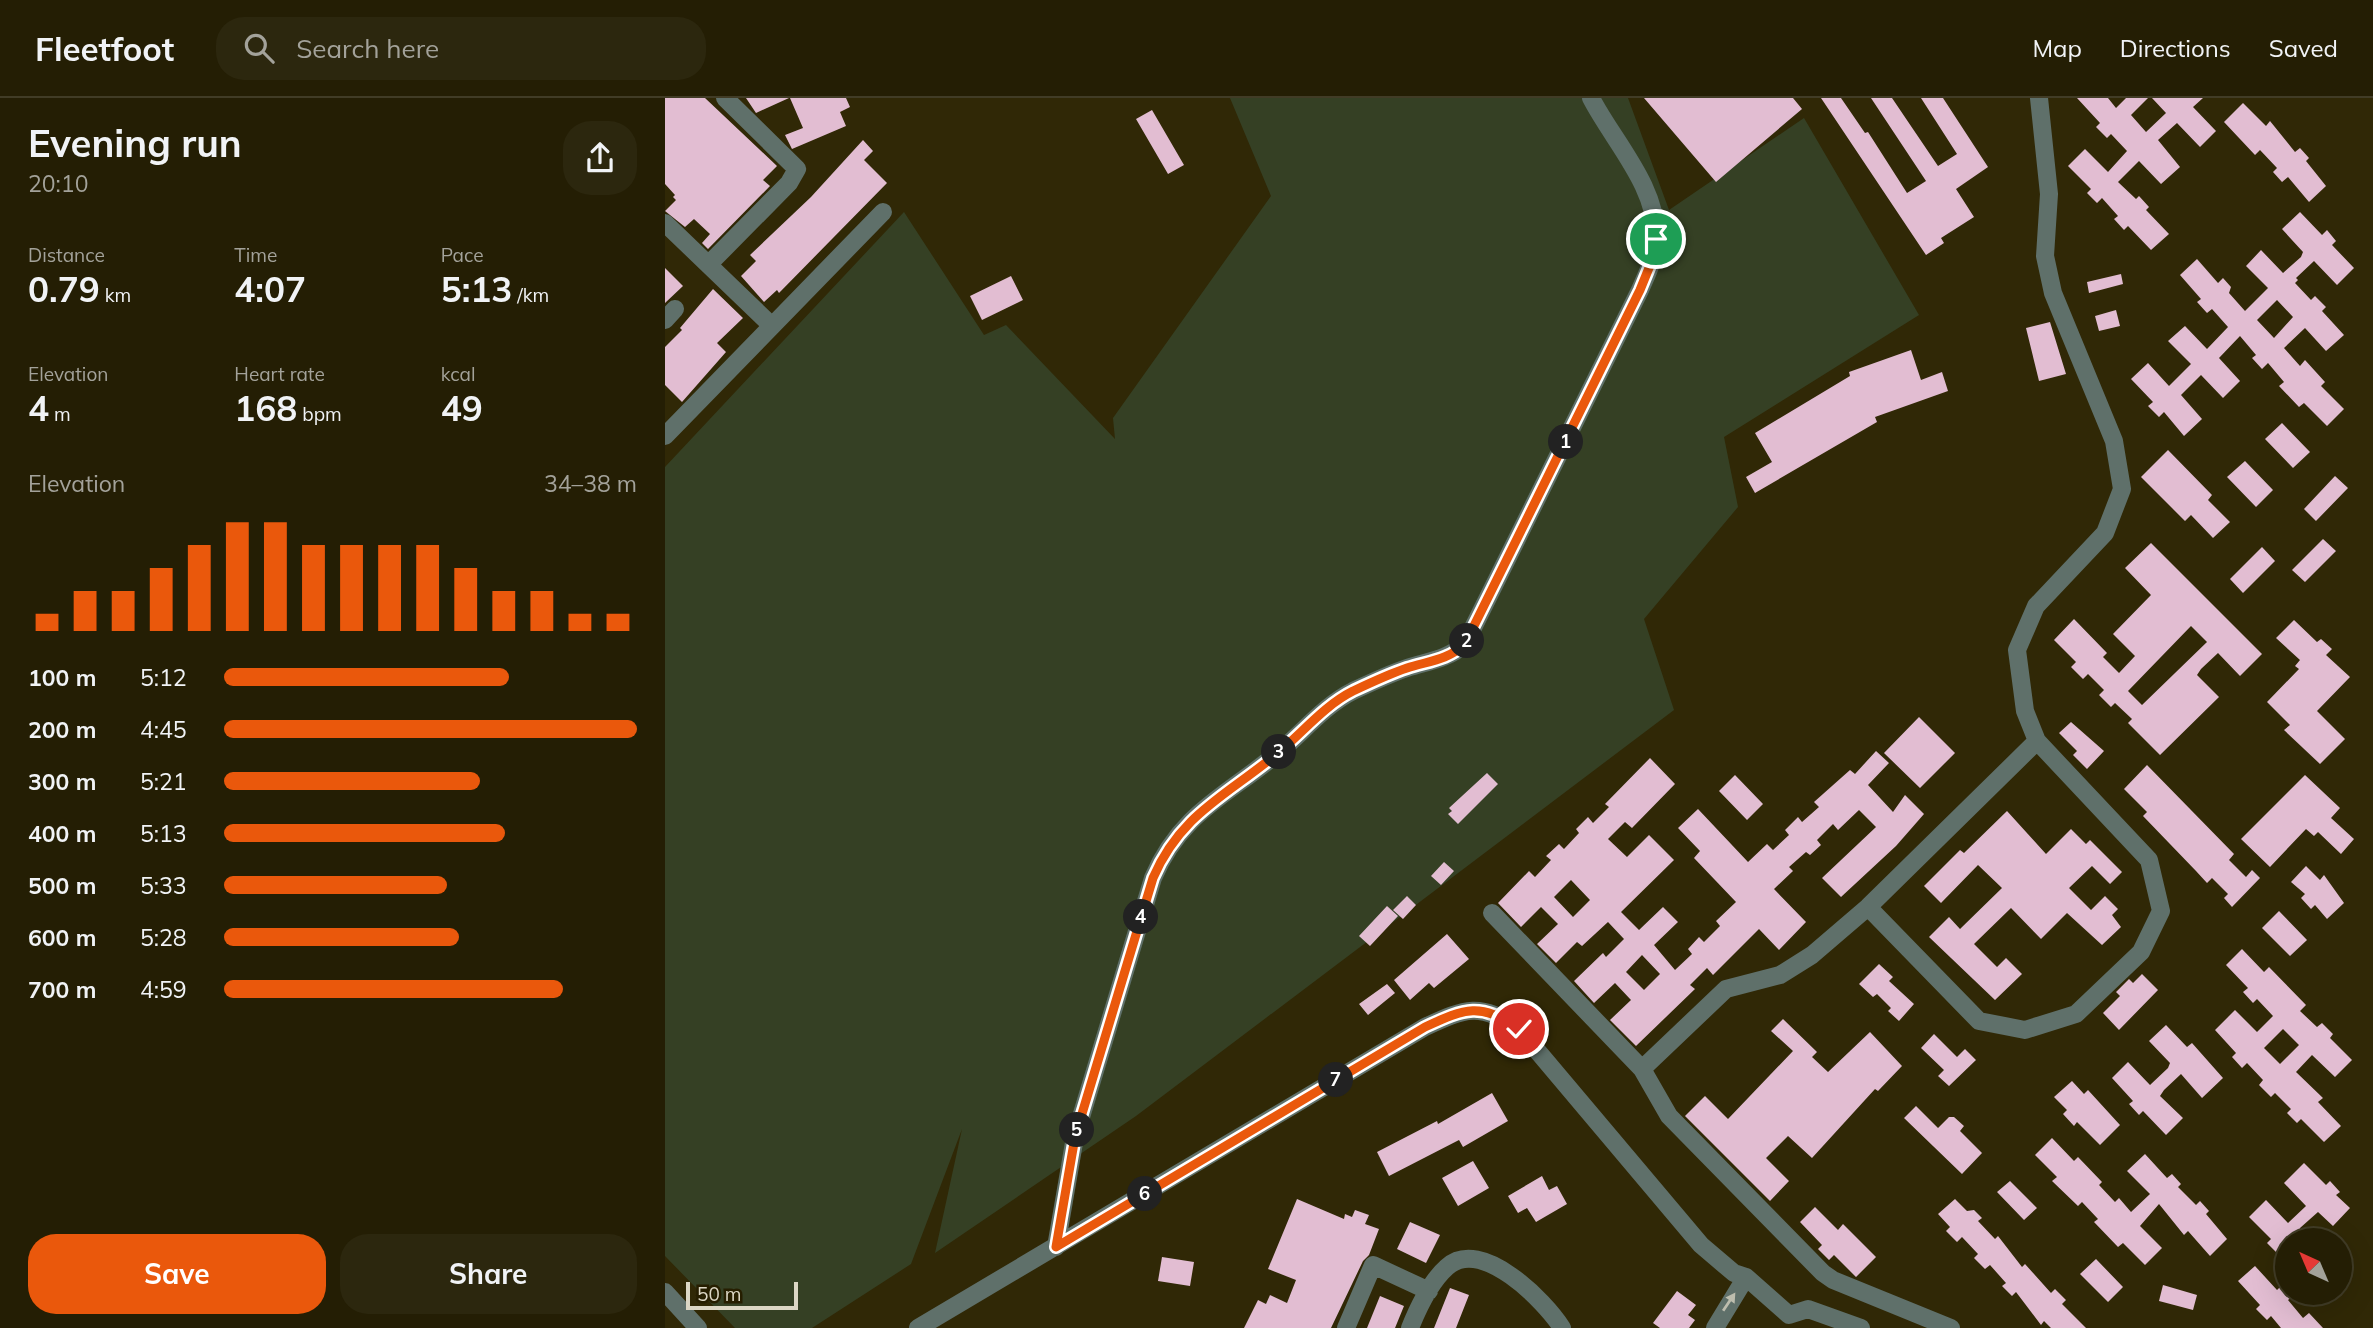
<!DOCTYPE html>
<html lang="en">
<head>
<meta charset="utf-8">
<style>
	body { margin:0; font-family:Mulish,sans-serif; background:#2c270e; color:#f1f3f6; height:100vh; display:flex; flex-direction:column; font-size:26px; white-space:nowrap }
	* { box-sizing:border-box; margin:0 }
	p { font-size:23px; color:#a3a29a }
	.icon { flex:none; width:38px; height:38px; fill:none; stroke:currentColor; stroke-width:2; stroke-linecap:round; stroke-linejoin:round }
	.map { position:relative; flex:1; overflow:hidden }
	.sheet { display:flex; flex-direction:column; background:#241e04; width:665px }
	.sheet>* { flex:none }
	.needle { width:46px; rotate:316deg }
	.fabs { position:absolute; left:1610px; top:1130px; display:grid; gap:14px }
	.fabs a { display:grid; place-items:center; width:77px; height:77px; border-radius:50%; background:#241e04; box-shadow:0 7px 28px #0002,0 0 0 2px #413c26; font-size:35px }
	.scale { position:absolute; left:21px; bottom:18px; width:112px; box-sizing:border-box; padding-left:7px; border:4px solid #dcd7c5; border-top:0; font-size:19px; line-height:24px; white-space:nowrap; color:#dcd7c5; -webkit-text-stroke:5px #261e00; paint-order:stroke }
	.pin { position:absolute; display:grid; place-items:center; width:60px; height:60px; color:#fff; margin:-30px; border:4px solid #fff; border-radius:50%; box-shadow:0 2px 7px #0007 }
	.km { position:absolute; width:35px; height:35px; margin:-18px; border-radius:50%; background:#222; color:#fff; font-size:19px; line-height:35px; text-align:center }
	.round { display:grid; place-items:center; flex:none; width:74px; height:74px; border-radius:28px; background:#2c270e }
	.overview { display:flex; align-items:center; justify-content:space-between; height:119px; padding:0 28px }
	h1 { font-size:38px; font-weight:700; line-height:52px }
	.metrics { display:grid; grid-template-columns:repeat(3,1fr); gap:10px; height:119px; padding:7px 28px }
	.metrics div { display:grid; align-content:center }
	.metrics b { font-size:35px; font-weight:700 }
	.metrics small { font-size:19px; font-weight:400 }
	.metrics p { font-size:19px }
	.chart { height:196px; padding:14px 28px }
	.chart p { display:flex; justify-content:space-between }
	.chart svg { width:100%; height:126px; margin-top:7px; stroke:#ea580c; stroke-width:6 }
	.action { display:flex; gap:14px; margin-top:auto; padding:14px 28px }
	.action a { flex:1; height:80px; border-radius:28px; background:#ea580c; color:#fff; font-size:28px; font-weight:700; line-height:80px; text-align:center }
	.action a+a { background:#2c270e; color:#f1f3f6 }
	ul { padding:0 28px; list-style:none; font-size:23px }
	li { display:grid; grid-template-columns:112px 84px 1fr; align-items:center; height:52px }
	li i { height:18px; border-radius:9px; background:#ea580c }
	header { display:flex; align-items:center; gap:42px; box-sizing:border-box; height:98px; padding:0 35px; background:#241e04; border-bottom:2px solid #413c26 }
	header strong { font-size:33px }
	nav { display:flex; gap:38px; margin-inline-start:auto; font-size:24px }
	.search { width:490px; height:63px; background:#2c270e; display:flex; align-items:center; gap:18px; box-sizing:border-box; padding:0 24px; border-radius:28px; color:#a3a29a; font-size:26px }
	main { display:flex; flex:1; min-height:0 }
	.map>svg:first-child { display:block }
	.green { fill:#354024 }
	.building { fill:#e2bdd2; fill-rule:evenodd }
	.lines { fill:none; stroke-linecap:round; stroke-linejoin:round }
	.minor { stroke:#5f706a; stroke-width:18 }
	.oneway { fill:#bdbdae }
	.route-casing { stroke:#fff; stroke-width:14 }
	.route { stroke:#ea580c; stroke-width:9 }
</style>
</head>
<body>
<header>
<strong>Fleetfoot</strong>
<div class="search"><svg class="icon" aria-label="search" viewBox="0 0 24 24"><circle cx="10" cy="10" r="6"/><path d="M15 15l6 6"/></svg>Search here</div>
<nav><a>Map</a><a>Directions</a><a>Saved</a></nav>
</header>
<main>
<section class="sheet">
<div class="overview"><div><h1>Evening run</h1><p>20:10</p></div><a class="round"><svg class="icon" aria-label="share" viewBox="0 0 24 24"><path d="M12 15V3M7 8l5-5 5 5M5 13v7h14v-7"/></svg></a></div>
<div class="metrics">
<div><p>Distance</p><b>0.79<small> km</small></b></div>
<div><p>Time</p><b>4:07</b></div>
<div><p>Pace</p><b>5:13<small> /km</small></b></div>
</div>
<div class="metrics">
<div><p>Elevation</p><b>4<small> m</small></b></div>
<div><p>Heart rate</p><b>168<small> bpm</small></b></div>
<div><p>kcal</p><b>49</b></div>
</div>
<div class="chart"><p><span>Elevation</span>34–38 m</p>
<svg viewBox="0 0 160 44" preserveAspectRatio="none"><path d="M5 44V38M15 44V30M25 44V30M35 44V22M45 44V14M55 44V6M65 44V6M75 44V14M85 44V14M95 44V14M105 44V14M115 44V22M125 44V30M135 44V30M145 44V38M155 44V38"/></svg>
</div>
<ul>
<li><b>100 m</b>5:12<i style="width:69%"></i></li>
<li><b>200 m</b>4:45<i style="width:100%"></i></li>
<li><b>300 m</b>5:21<i style="width:62%"></i></li>
<li><b>400 m</b>5:13<i style="width:68%"></i></li>
<li><b>500 m</b>5:33<i style="width:54%"></i></li>
<li><b>600 m</b>5:28<i style="width:57%"></i></li>
<li><b>700 m</b>4:59<i style="width:82%"></i></li>
</ul>
<div class="action"><a>Save</a><a>Share</a></div>
</section>
<div class="map">
<svg width="1708" height="1230" viewBox="0 0 1708 1230">
	<rect width="100%" height="100%" fill="#302806"/>
	<!-- green -->
	<path class="green" d="M565 0H963L1004 112 1139 20 1254 217 1059 339 1073 409 979 521 1009 612 471 1018 270 1155 297 1031 246 1166 147 1230H70L0 1158V369L239 114 319 237 341 227 450 341 448 320 606 98Z"/>
	<!-- building -->
	<path class="building" d="M0 0H40L112 68 98 82 105 88 43 151 37 145 45 136 29 121 20 129 0 113 11 102 8 99 10 97 0 86Z
		M81 0H124L91 15Z
		M125 0H181L185 9 175 14 181 28 127 51 120 37 138 30Z
		M979 0H1128L1137 11 1051 84Z
		M1156 0H1176L1200 35 1203 34 1242 95 1261 83 1206 0H1227L1273 68 1292 56 1256 0H1278L1323 69 1291 91 1309 119 1276 140 1279 145 1261 157Z
		M1412 0H1443L1451 10 1461 0H1483L1466 17 1481 34 1501 15 1487 0H1538L1528 9 1551 33 1535 49 1512 25 1493 42 1515 69 1496 86 1474 63 1453 84 1471 101 1474 98 1484 109 1481 112 1504 136 1486 152 1463 128 1459 132 1449 121 1453 118 1437 100 1432 105 1422 95 1426 91 1403 68 1420 51 1443 74 1462 53 1446 36 1442 40 1431 29 1435 25Z
		M1578 5 1601 28 1605 23 1630 54 1635 50 1644 60 1641 63 1661 88 1644 104 1623 79 1617 84 1608 74 1612 70 1595 52 1590 57 1559 24Z
		M487 12 519 67 503 76 471 21Z
		M198 42 208 53 199 62 222 85 114 195 112 192 99 204 76 178 91 163 85 157 146 99Z
		M1635 114 1657 137 1662 132 1671 143 1667 147 1689 170 1672 187 1649 163 1631 180 1633 182 1630 185 1646 202 1650 198 1661 209 1657 213 1679 237 1661 253 1640 230 1619 250 1635 268 1640 262 1660 284 1656 288 1679 311 1662 328 1639 305 1634 309 1614 288 1619 284 1603 265 1597 271 1587 260 1591 257 1575 238 1554 260 1575 283 1558 300 1536 277 1516 297 1537 321 1519 338 1499 314 1494 319 1483 308 1488 304 1466 281 1483 265 1504 288 1526 266 1503 243 1520 228 1542 251 1563 229 1547 211 1542 215 1532 204 1536 201 1515 177 1532 161 1553 185 1558 180 1566 189 1564 195 1580 213 1603 190 1581 168 1596 152 1618 175 1636 159 1638 154 1617 131ZM1612 202 1628 219 1609 240 1592 222Z
		M0 170 18 188 0 205Z
		M1456 176 1458 186 1424 195 1422 184Z
		M346 178 358 202 317 222 305 198Z
		M48 191 78 220 52 245 61 254 17 304 0 287V249L17 232 15 230Z
		M1451 212 1455 228 1434 233 1430 218Z
		M1385 224 1401 276 1374 283 1361 230Z
		M1246 252 1256 282 1277 274 1283 293 1210 319 1212 324 1090 395 1081 379 1107 364 1090 335 1185 278 1184 274Z
		M1617 325 1645 354 1628 370 1600 341Z
		M1503 352 1547 397 1543 402 1565 424 1548 440 1526 417 1520 423 1476 379Z
		M1580 363 1608 392 1591 409 1562 379Z
		M1670 378 1683 390 1651 423 1639 411Z
		M1658 441 1671 453 1640 484 1627 472Z
		M1486 445 1597 556 1575 578 1553 555 1536 571 1532 577 1554 599 1495 657 1463 625 1467 621 1450 605 1446 609 1434 597 1439 592 1423 576 1418 581 1406 569 1411 564 1389 542 1409 521 1442 555 1438 559 1454 575 1470 558 1448 536 1486 497 1460 470ZM1526 528 1542 544 1477 607 1463 593Z
		M1597 449 1610 463 1578 495 1565 481Z
		M1629 522 1652 544 1656 541 1667 551 1661 557 1685 579 1652 613 1680 641 1655 666 1619 632 1625 627 1602 604 1634 571 1630 568 1635 562 1611 540Z
		M1254 619 1290 655 1255 690 1219 655Z
		M1406 624 1439 653 1422 671 1408 657 1412 653 1394 635Z
		M1211 653 1224 665 1203 687 1228 714 1240 697 1259 716 1231 748 1176 799 1157 780 1211 729 1194 712 1173 732 1168 726 1152 742 1156 747 1145 757 1141 754 1124 769 1128 773 1109 791 1141 824 1114 852 1094 831 1048 877 1042 870 1025 887 1030 891 971 948 945 922 966 902 950 885 929 905 909 883 938 855 941 859 959 841 943 824 917 848 912 844 891 865 872 846 893 826 876 809 856 829 833 805 864 773 870 779 886 762 881 758 894 746 899 751 914 735 911 731 923 719 928 725 944 709 940 706 985 660 1010 686 967 730 960 724 943 741 962 759 984 737 1009 762 956 814 974 832 998 809 1013 824 989 847 1010 872 1027 856 1023 851 1034 839 1039 844 1055 828 1051 823 1071 804 1029 760 1035 753 1013 730 1033 711 1083 764 1102 746 1108 752 1124 737 1120 732 1133 719 1137 724 1154 709 1149 704 1185 672 1190 676ZM906 782 925 802 908 819 889 799ZM977 857 995 876 979 892 961 874Z
		M1482 667 1569 756 1564 762 1581 779 1587 772 1595 780 1567 809 1559 800 1563 796 1547 780 1542 785 1531 773 1478 718 1482 714 1459 691Z
		M822 675 833 686 793 726 783 716 787 713 784 710Z
		M1070 677 1098 706 1082 722 1054 693Z
		M1640 677 1675 710 1666 720 1689 741 1676 756 1653 734 1649 738 1641 731 1605 769 1576 741Z
		M1342 713 1381 756 1406 731 1421 746 1425 742 1457 774 1445 786 1427 768 1404 790 1426 812 1440 798 1453 811 1447 817 1456 829 1437 847 1402 815 1376 841 1346 810 1309 846 1332 869 1341 860 1357 876 1330 902 1264 839 1284 819 1295 831 1337 790 1313 767 1276 805 1259 788 1295 752 1299 755Z
		M779 764 789 773 776 787 766 778Z
		M1641 768 1655 782 1659 777 1679 805 1662 821 1650 807 1646 811 1636 800 1640 796 1626 784Z
		M742 798 751 807 738 821 728 812Z
		M722 808 733 818 705 848 694 838Z
		M1614 813 1642 842 1625 858 1597 830Z
		M782 836 804 861 769 890 764 885 745 902 729 882Z
		M1577 851 1599 874 1604 869 1641 907 1635 913 1652 929 1657 925 1668 936 1665 940 1687 962 1670 979 1647 957 1631 974 1658 1000 1653 1004 1676 1028 1659 1044 1636 1021 1632 1025 1622 1015 1626 1011 1610 995 1606 999 1594 987 1598 982 1582 965 1577 970 1567 959 1571 955 1550 932 1570 912 1592 934 1608 918 1592 901 1588 905 1578 894 1583 890 1561 867ZM1618 931 1634 947 1615 966 1599 950Z
		M1214 866 1228 879 1224 883 1249 906 1234 923 1223 913 1226 910 1212 896 1208 899 1194 886Z
		M1477 876 1493 892 1454 932 1438 915 1455 898 1451 894 1464 881 1468 885Z
		M722 886 730 895 703 917 694 906Z
		M1118 921 1152 954 1147 959 1163 974 1205 934 1237 968 1213 993 1210 991 1147 1060 1123 1038 1101 1060 1124 1083 1105 1103 1020 1018 1040 998 1063 1021 1128 953 1106 933Z
		M1501 927 1522 949 1527 945 1558 980 1537 1000 1516 976 1499 992 1495 998 1518 1020 1501 1037 1478 1013 1474 1017 1464 1006 1468 1003 1447 980 1463 964 1485 987 1503 970 1505 965 1484 943Z
		M1269 936 1292 959 1300 951 1311 962 1284 988 1273 978 1279 972 1256 950Z
		M1407 983 1419 996 1423 992 1455 1027 1435 1047 1412 1024 1409 1028 1398 1016 1402 1012 1389 999Z
		M827 995 843 1023 798 1049 794 1042 724 1078 712 1054 772 1023 773 1026Z
		M1251 1008 1273 1030 1284 1019H1289L1299 1028 1295 1033 1317 1055 1297 1076 1239 1020Z
		M1387 1040 1409 1063 1413 1059 1437 1084 1434 1087 1450 1104 1454 1100 1466 1114 1485 1096 1462 1073 1480 1056 1502 1080 1507 1076 1516 1086 1513 1089 1531 1107 1535 1103 1544 1113 1541 1116 1562 1141 1545 1158 1523 1133 1519 1137 1494 1106 1475 1128 1497 1150 1480 1167 1458 1145 1453 1149 1429 1124 1433 1121 1417 1104 1413 1108 1387 1083 1392 1079 1370 1057Z
		M808 1063 824 1090 793 1108 777 1080Z
		M1639 1065 1661 1087 1665 1083 1675 1094 1671 1097 1685 1110 1668 1128 1653 1114 1635 1130 1634 1135 1641 1143H1622L1613 1156 1602 1145 1606 1141 1584 1119 1601 1102 1623 1125 1641 1108 1619 1085Z
		M877 1078 884 1092 892 1088 902 1106 871 1124 862 1110 853 1115 843 1098Z
		M1345 1083 1372 1110 1359 1122 1332 1094Z
		M632 1101 679 1121 680 1116 687 1119 690 1112 704 1117 700 1126 714 1131 704 1157 698 1163 666 1230H579L593 1202 601 1206 605 1197 622 1205 631 1182 603 1171Z
		M1290 1101 1302 1113 1309 1112 1317 1120 1313 1123 1330 1141 1333 1138 1357 1169 1360 1166 1386 1195 1390 1191 1401 1202 1397 1206 1421 1230H1386L1379 1223 1376 1227 1351 1194 1347 1198 1337 1188 1341 1185 1325 1167 1320 1171 1309 1160 1313 1156 1297 1139 1292 1144 1281 1133 1285 1129 1273 1116Z
		M1150 1109 1173 1132 1178 1126 1211 1159 1191 1179 1169 1157 1164 1162 1153 1151 1157 1147 1135 1124Z
		M745 1124 775 1137 761 1165 732 1151Z
		M497 1159 529 1164 525 1188 493 1183Z
		M1431 1161 1458 1189 1443 1204 1415 1176Z
		M1590 1168 1612 1192 1617 1187 1628 1198 1623 1202 1638 1220 1644 1215 1658 1230H1616L1606 1218 1602 1222 1591 1211 1595 1207 1573 1183Z
		M1498 1187 1532 1197 1528 1212 1494 1203Z
		M785 1190 804 1197 791 1230H769Z
		M1012 1193 1031 1207 1023 1217 1030 1222 1024 1230H995L988 1225Z
		M715 1198 739 1208 730 1230H702Z"/>
	<g class="lines">
		<!-- minor -->
		<path class="minor" d="M0 125 107 228
			M44 166 124 85 132 71 60 0
			M0 222 10 211
			M0 338 218 114
			M1203 809 1314 923 1360 932 1411 916 1476 854 1496 813 1484 762 1372 643 1360 613 1352 552 1371 508 1440 435 1457 391 1449 343 1388 195 1380 158 1384 96 1374 0
			M827 815 977 971 1004 1018 1158 1175 1168 1182 1286 1230
			M977 971 1061 891 1115 877 1147 857 1203 809 1372 643
			M391 1149 410 1039 488 780C516 714 563 697 614 654 638 634 660 607 688 593 705 585 724 576 742 570 764 563 783 561 800 546L975 192C982 176 991 158 991 141 993 89 948 43 926 0
			M0 1194 33 1230
			M253 1230 760 929C801 910 815 904 854 931L1036 1147 1069 1175 1081 1179 1124 1217 1143 1211 1196 1230
			M681 1230 708 1167 764 1193
			M745 1230C753 1210 765 1184 782 1169 816 1138 880 1203 897 1230
			M1050 1230 1081 1179"/>
	</g>
	<!-- one-way arrows -->
	<defs><path id="oneway-solid" d="M-6-.8H1V-3.2L6.5 0L1 3.2V.8H-6Z" transform="scale(1.75)"/></defs>
	<use class="oneway" href="#oneway-solid" transform="translate(1064 1204) rotate(-56)"/>
	<g class="lines">
		<defs>
			<path id="route" d="M854 931C815 904 801 910 760 929L391 1149 410 1039 488 780C516 715 563 697 614 654 638 634 660 607 688 593 705 585 724 576 742 570 764 563 783 562 800 546L975 192 986 165 991 141"/>
		</defs>
		<!-- route casing -->
		<use href="#route" class="route-casing"/>
		<!-- route -->
		<use href="#route" class="route"/>
	</g>
</svg>
<div class="fabs">
<a><svg class="needle" viewBox="-14 -14 28 28"><path d="M0-13l5 13h-10z" fill="#e53935"/><path d="M0 13l5-13h-10z" fill="#a3a29a"/></svg></a>
</div>
<div class="scale">50 m</div>
<div class="pin" style="left:991px;top:141px;background:#1e9e55"><svg class="icon" aria-label="arrive" viewBox="0 0 24 24"><path d="M6 21V4h12l-3 4 3 4H6"/></svg></div>
<div class="pin" style="left:854px;top:931px;background:#d93025"><svg class="icon" aria-label="check" viewBox="0 0 24 24"><path d="M5 12l5 5 9-10"/></svg></div>
<b class="km" style="left:901px;top:344px">1</b>
<b class="km" style="left:802px;top:543px">2</b>
<b class="km" style="left:614px;top:654px">3</b>
<b class="km" style="left:476px;top:819px">4</b>
<b class="km" style="left:412px;top:1032px">5</b>
<b class="km" style="left:480px;top:1096px">6</b>
<b class="km" style="left:671px;top:982px">7</b>
</div>
</main>
</body>
</html>
